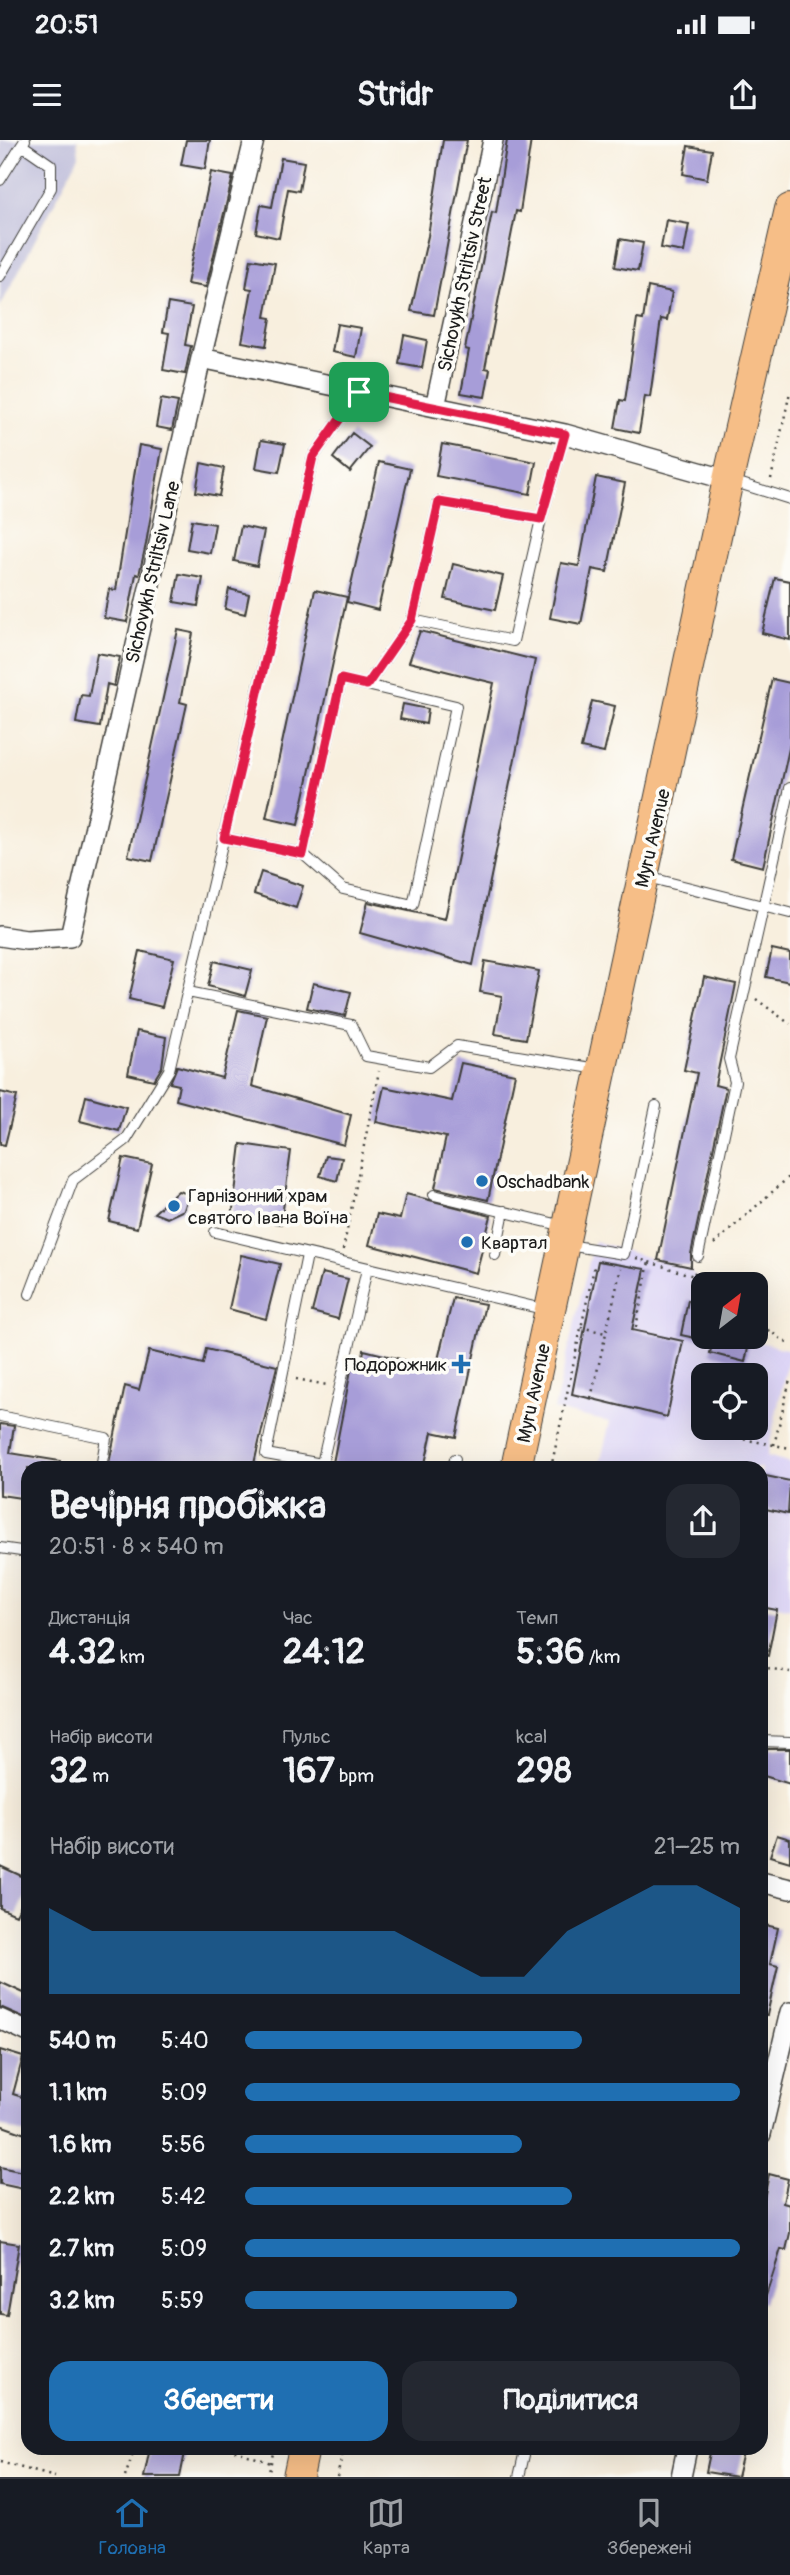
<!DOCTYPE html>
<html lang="uk">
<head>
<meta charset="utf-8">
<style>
	body { margin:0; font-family:Pangolin,sans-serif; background:#242831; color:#f1f3f6; height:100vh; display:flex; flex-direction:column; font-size:26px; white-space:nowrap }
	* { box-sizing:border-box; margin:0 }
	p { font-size:23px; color:#9ea1a6 }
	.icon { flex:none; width:38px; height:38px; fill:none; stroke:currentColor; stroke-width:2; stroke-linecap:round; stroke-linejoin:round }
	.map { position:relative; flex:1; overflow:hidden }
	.details { position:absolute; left:21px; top:1321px; width:747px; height:994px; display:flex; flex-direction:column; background:#171b24; border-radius:21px; box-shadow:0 7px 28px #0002 }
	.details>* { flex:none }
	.needle { width:46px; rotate:31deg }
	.buttons { position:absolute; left:691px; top:1132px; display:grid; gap:14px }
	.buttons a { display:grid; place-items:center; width:77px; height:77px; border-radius:14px; background:#171b24; box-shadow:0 7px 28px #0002; font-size:35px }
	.pin { position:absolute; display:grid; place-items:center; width:60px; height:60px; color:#fff; margin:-30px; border-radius:14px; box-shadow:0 4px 10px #0006 }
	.round { display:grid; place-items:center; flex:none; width:74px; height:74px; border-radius:21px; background:#242831 }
	.summary { display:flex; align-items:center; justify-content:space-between; height:119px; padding:0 28px }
	h1 { font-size:38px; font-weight:800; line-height:52px }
	.stats { display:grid; grid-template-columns:repeat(3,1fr); gap:10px; height:119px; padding:7px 28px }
	.stats div { display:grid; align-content:center }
	.stats b { font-size:35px; font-weight:800 }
	.stats small { font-size:19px; font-weight:400 }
	.stats p { font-size:19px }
	.chart { height:196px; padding:14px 28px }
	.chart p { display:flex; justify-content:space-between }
	.chart svg { width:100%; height:126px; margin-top:7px; fill:#1f6fb2; opacity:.7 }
	.primary-button { display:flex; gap:14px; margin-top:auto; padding:14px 28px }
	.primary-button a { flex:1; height:80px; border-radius:21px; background:#1f6fb2; color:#fff; font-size:28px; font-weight:800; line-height:80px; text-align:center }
	.primary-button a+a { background:#242831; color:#f1f3f6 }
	ul { padding:0 28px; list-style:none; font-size:23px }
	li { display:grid; grid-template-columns:112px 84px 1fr; align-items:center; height:52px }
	li i { height:18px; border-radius:9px; background:#1f6fb2 }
	.status { display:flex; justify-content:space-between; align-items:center; height:49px; padding:0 35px; background:#171b24; direction:ltr }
	.status svg { height:19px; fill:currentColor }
	header { display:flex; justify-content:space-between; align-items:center; height:91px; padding:0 28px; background:#171b24; font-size:32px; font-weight:800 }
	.dock { display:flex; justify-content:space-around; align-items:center; height:98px; border-top:2px solid #363941; background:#171b24; font-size:19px; color:#9ea1a6 }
	.dock a { display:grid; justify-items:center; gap:4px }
	.dock .selected { color:#1f6fb2 }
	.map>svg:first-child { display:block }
	.built { fill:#ddd5f6; fill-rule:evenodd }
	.industrial { fill:#c2c1dc }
	.building { fill:#a79dd8 }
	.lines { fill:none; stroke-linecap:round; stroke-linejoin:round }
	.lane-casing { stroke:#3d3c39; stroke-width:12 }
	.street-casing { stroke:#3d3c39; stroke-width:22 }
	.primary-casing { stroke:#3d3c39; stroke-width:32 }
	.path { stroke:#3d3c39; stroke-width:2.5; stroke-dasharray:2 5; stroke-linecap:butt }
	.lane { stroke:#fff; stroke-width:10 }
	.street { stroke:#fff; stroke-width:19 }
	.primary { stroke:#f6be87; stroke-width:30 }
	.route-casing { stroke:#fff; stroke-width:14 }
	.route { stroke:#e11d48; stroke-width:9 }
	.poi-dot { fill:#1f6fb2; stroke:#fdfcf7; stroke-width:2.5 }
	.labels { text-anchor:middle; stroke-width:7; stroke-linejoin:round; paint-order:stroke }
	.street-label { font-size:19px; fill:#1c1c1c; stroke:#fdfcf7 }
	.poi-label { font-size:19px; fill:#1c1c1c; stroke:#fdfcf7; text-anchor:start }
</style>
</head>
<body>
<div class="status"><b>20:51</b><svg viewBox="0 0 49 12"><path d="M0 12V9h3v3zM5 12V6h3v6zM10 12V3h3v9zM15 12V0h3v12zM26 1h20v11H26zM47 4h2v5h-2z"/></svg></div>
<header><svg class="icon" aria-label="menu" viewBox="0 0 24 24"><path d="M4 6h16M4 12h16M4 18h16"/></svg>Stridr<svg class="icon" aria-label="share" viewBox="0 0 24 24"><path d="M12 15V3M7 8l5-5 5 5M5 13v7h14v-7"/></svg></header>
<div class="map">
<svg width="790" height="2337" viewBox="0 0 790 2337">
	<rect width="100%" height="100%" fill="#fdfcf7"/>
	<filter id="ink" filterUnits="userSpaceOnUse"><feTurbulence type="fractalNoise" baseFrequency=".0143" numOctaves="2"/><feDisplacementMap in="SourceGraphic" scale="14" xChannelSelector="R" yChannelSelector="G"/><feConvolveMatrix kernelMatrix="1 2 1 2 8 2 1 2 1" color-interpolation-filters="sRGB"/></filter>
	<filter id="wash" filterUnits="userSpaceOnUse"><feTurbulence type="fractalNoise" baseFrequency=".00686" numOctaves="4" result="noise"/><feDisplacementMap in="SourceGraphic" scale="28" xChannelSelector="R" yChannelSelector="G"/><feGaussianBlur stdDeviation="1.57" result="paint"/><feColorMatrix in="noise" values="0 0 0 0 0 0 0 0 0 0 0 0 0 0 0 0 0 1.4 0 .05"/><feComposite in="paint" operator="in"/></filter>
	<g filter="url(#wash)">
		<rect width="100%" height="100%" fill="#f8efde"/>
		<!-- built -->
		<path class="built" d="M594 1101 689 1130 705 1144 704 1197H741L790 1210 767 1316 790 1323V1469L761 1462V1328H599L610 1282 554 1270ZM704 1236H756V1288H704Z"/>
		<!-- industrial -->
		<path class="industrial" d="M0 0H77L79 16 0 167Z"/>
		<g id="blocks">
			<!-- building -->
			<path class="building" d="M186 0H210L205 29 181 25Z
				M443 0H467L434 175 411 171 428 96Z
				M507 0H531L520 72 516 71 485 228 490 229 485 257 461 253 469 210 465 209 492 72 496 73Z
				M688 6 712 10 707 39 683 34Z
				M281 18 304 22 299 51 288 49 279 98 256 93 261 65 272 67Z
				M211 32 233 36 206 147 187 144Z
				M666 80 689 84 684 112 661 108Z
				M620 99 643 103 638 131 615 127Z
				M251 119 275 123 265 177 271 178 266 206 242 202 252 149 246 148Z
				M648 147 672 152 667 180 661 179 650 257 645 256 639 293 615 288 620 260 625 261 637 179 643 180Z
				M168 163 192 167 185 205 191 206 185 234 163 230 169 193 163 192Z
				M337 184 361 188 356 217 332 212Z
				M404 195 427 200 422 228 399 224Z
				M161 259 178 262 172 290 156 287Z
				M352 293 370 307 350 332 333 318Z
				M261 300 285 304 279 332 256 328Z
				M442 304 536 322 530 354 436 336Z
				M139 305 162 309 146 404 139 435 136 434 127 482 104 478 109 449 116 450Z
				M379 322 410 329 378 470 347 462Z
				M201 323 224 328 219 356 196 352Z
				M596 337 625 343 607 432 592 429 581 484 550 478 561 423 579 426Z
				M192 380 215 384 210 413 187 409Z
				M241 386 264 391 257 426 234 421Z
				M453 424 503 436 495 470 445 459Z
				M179 434 203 438 198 466 174 462Z
				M775 438 790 441V500L762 493Z
				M229 449 249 454 245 474 225 469Z
				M315 450 347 457 298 685 266 678Z
				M178 490 193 493 180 562 187 564 152 721 128 716Z
				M420 491 535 520 473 825 360 793 368 762 445 779 494 543 409 522Z
				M97 513 120 517 114 546 107 544 100 587 76 583 81 555 89 556Z
				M772 539 790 543V604L763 727 731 719Z
				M592 561 615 566 604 613 581 608Z
				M403 564 428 569 426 584 400 579Z
				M261 732 303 746 296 768 254 754Z
				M772 809 790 813V842L766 837Z
				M140 811 174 819 162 867 129 859Z
				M214 821 252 830 245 856 208 846Z
				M485 821 539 831 526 899 495 894 502 856 480 852Z
				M704 837 736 844 715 945 726 948 691 1114V1127L658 1120 697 933 684 930Z
				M313 843 351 852 345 876 307 868Z
				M238 870 267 876 252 946 351 975 344 1005 176 960 179 945 170 943 177 926 222 938Z
				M137 891 166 897 162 927 154 940 128 934Z
				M461 923 515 934 488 1060 435 1048 446 997 376 982 384 947 452 961Z
				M0 952 17 956 5 1005 0 1004Z
				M86 956 126 967 119 991 80 981Z
				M241 1004 291 1011 281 1084 232 1078Z
				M326 1016 342 1018 337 1041 320 1036Z
				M123 1018 152 1024 137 1088 109 1081Z
				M178 1051 189 1054 184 1070 167 1078 154 1073Z
				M406 1054 491 1076 476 1133 369 1105 377 1074 400 1079Z
				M241 1115 280 1124 266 1179 229 1169Z
				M598 1121 645 1129 632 1190 683 1201 667 1277 572 1254Z
				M322 1133 348 1139 338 1179 312 1172Z
				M453 1158 485 1164 456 1297 432 1292 424 1328H332L352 1225 361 1227 364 1210 436 1228Z
				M688 1160 704 1164V1200L681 1195Z
				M714 1197 750 1199 745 1222 710 1213Z
				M206 1209 277 1226 253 1328H108L125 1246 139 1250 149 1211 203 1224Z
				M0 1284 14 1286 10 1313 60 1321V1328H28V1359L0 1355Z
				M761 1335 790 1341 788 1374 761 1368Z
				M761 1467 777 1470 768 1516 761 1515Z
				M767 1609H790V1644L761 1635Z
				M777 1695 790 1699V1722L770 1716Z
				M0 1726 28 1739V1750L16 1775 0 1768Z
				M761 1784 778 1788 770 1824 778 1826 767 1875H761Z
				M0 1842 28 1855V1879L0 1867Z
				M0 1910 23 1917 13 1954 28 1959V1995L0 1985Z
				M0 2027 28 2033V2050L0 2044Z
				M769 2034 788 2039 783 2063 790 2065V2093L786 2110 781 2109 764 2162 761 2161V2059H764Z
				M0 2101 19 2104 7 2175 0 2174Z
				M150 2308H186L180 2337H144Z
				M711 2308H744L737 2337 706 2332Z"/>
		</g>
	</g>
	<g filter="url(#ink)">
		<use href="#blocks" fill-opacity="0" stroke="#3d3c39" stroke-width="2"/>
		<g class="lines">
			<defs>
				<path id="lane" d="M0 40 22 5
					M0 136 51 48V25L22 5 25 0
					M732 341 790 359
					M541 379 439 362 412 480 513 501 541 379 565 294
					M367 545 412 480
					M224 698 303 714 343 749 413 765 456 566 341 539 303 714
					M647 737 790 773
					M188 852 351 885 366 916 429 927 457 906 598 929
					M434 1055 564 1086
					M215 1092 547 1170
					M568 1105 624 1114 656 966
					M307 1115 266 1314 322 1324
					M495 1115 504 1071
					M698 1116 735 942 729 919 790 648
					M30 1154 73 1040 126 1000 169 930 313 317 359 252
					M0 1276 106 1298 101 1328
					M321 1328 367 1129
					M453 1328 455 1319
					M0 1408 28 1412
					M761 1601 790 1602
					M519 2337 524 2315"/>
				<path id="street" d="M201 218 565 294 728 340
					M435 267 493 0
					M0 796 26 800 70 797 201 218 254 0
					M761 1742 790 1749
					M0 1879 28 1892
					M761 1994 790 1872
					M681 2337 687 2308"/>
				<path id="primary" d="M516 1328 728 340 790 69
					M298 2337 304 2308"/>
			</defs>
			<!-- lane casing -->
			<use href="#lane" class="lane-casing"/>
			<!-- street casing -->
			<use href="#street" class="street-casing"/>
			<!-- primary casing -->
			<use href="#primary" class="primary-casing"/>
			<!-- path -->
			<path class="path" d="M771 339 790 252
				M756 859 790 884
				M714 1104 790 1036
				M343 1110 379 931
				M636 1118 694 1136 696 1127
				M694 1136 704 1144
				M756 1182 790 1205
				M581 1187 605 1193
				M636 1187 649 1122
				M296 1239 327 1245
				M591 1258 621 1128
				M737 1298 790 1308
				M774 1305 790 1240
				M551 1328 595 1123
				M761 1527 790 1532
				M228 2308 271 2323
				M0 2322 55 2337
				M125 2337 135 2308
				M268 2337 274 2308
				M337 2337 344 2308"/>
			<!-- lane -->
			<use href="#lane" class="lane"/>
			<!-- street -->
			<use href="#street" class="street"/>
			<!-- primary -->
			<use href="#primary" class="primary"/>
		</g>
	</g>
	<g class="lines" filter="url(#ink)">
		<defs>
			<path id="route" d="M359 252 565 294 541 379 439 362 412 480 367 545 341 539 303 714 224 698 313 317Z"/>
		</defs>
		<!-- route casing -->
		<use href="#route" class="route-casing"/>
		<!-- route -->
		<use href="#route" class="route"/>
	</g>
	<!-- markers -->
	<g class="poi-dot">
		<circle cx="482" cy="1041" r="7"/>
		<circle cx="174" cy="1066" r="7"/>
		<circle cx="467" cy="1102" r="7"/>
		<path d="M457.5 1213.5h7v7h7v7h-7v7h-7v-7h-7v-7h7z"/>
	</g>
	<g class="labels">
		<!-- street labels -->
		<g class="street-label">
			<text transform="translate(464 134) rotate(-78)" y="7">Sichovykh Striltsiv Street</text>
			<text transform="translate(152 432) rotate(-77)" y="7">Sichovykh Striltsiv Lane</text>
			<text transform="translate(652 698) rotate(-77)" y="7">Myru Avenue</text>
			<text transform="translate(533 1253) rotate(-78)" y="7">Myru Avenue</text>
		</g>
		<!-- poi labels -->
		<g class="poi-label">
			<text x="496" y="1048">Oschadbank</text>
			<text x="188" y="1062">Гарнізонний храм<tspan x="188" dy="22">святого Івана Воїна</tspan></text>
			<text x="481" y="1109">Квартал</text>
			<text x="447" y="1231" text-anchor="end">Подорожник</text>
		</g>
	</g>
</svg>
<div class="buttons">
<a><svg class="needle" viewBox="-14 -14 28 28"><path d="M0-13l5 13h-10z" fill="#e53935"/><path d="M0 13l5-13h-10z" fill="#9ea1a6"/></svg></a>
<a><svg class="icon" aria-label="locate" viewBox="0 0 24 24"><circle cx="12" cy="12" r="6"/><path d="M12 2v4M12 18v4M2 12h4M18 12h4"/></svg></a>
</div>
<div class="pin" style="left:359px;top:252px;background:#1e9e55"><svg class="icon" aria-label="arrive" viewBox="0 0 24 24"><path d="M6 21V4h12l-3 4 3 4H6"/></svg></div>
<section class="details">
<div class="summary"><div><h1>Вечірня пробіжка</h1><p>20:51 · 8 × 540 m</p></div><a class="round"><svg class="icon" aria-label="share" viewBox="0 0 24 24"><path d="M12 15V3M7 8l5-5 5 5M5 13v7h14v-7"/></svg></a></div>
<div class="stats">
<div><p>Дистанція</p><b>4.32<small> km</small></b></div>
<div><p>Час</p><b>24:12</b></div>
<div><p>Темп</p><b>5:36<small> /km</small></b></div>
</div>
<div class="stats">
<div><p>Набір висоти</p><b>32<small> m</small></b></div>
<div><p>Пульс</p><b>167<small> bpm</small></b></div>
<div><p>kcal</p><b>298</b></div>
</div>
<div class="chart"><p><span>Набір висоти</span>21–25 m</p>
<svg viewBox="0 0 160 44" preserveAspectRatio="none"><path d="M0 44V14L10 22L20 22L30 22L40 22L50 22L60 22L70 22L80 22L90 30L100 38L110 38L120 22L130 14L140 6L150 6L160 14V44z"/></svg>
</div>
<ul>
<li><b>540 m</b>5:40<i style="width:68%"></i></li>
<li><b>1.1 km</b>5:09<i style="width:100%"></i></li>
<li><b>1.6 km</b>5:56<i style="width:56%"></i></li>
<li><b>2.2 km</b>5:42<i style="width:66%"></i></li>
<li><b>2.7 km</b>5:09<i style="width:100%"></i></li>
<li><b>3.2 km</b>5:59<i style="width:55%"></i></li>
</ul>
<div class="primary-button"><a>Зберегти</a><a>Поділитися</a></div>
</section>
</div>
<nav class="dock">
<a class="selected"><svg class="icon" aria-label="home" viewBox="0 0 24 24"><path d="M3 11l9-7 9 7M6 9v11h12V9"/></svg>Головна</a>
<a><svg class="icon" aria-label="map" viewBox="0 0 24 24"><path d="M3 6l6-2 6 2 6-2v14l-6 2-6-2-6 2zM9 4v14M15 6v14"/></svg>Карта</a>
<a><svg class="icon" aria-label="saved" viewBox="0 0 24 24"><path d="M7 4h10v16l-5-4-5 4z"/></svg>Збережені</a>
</nav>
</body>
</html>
